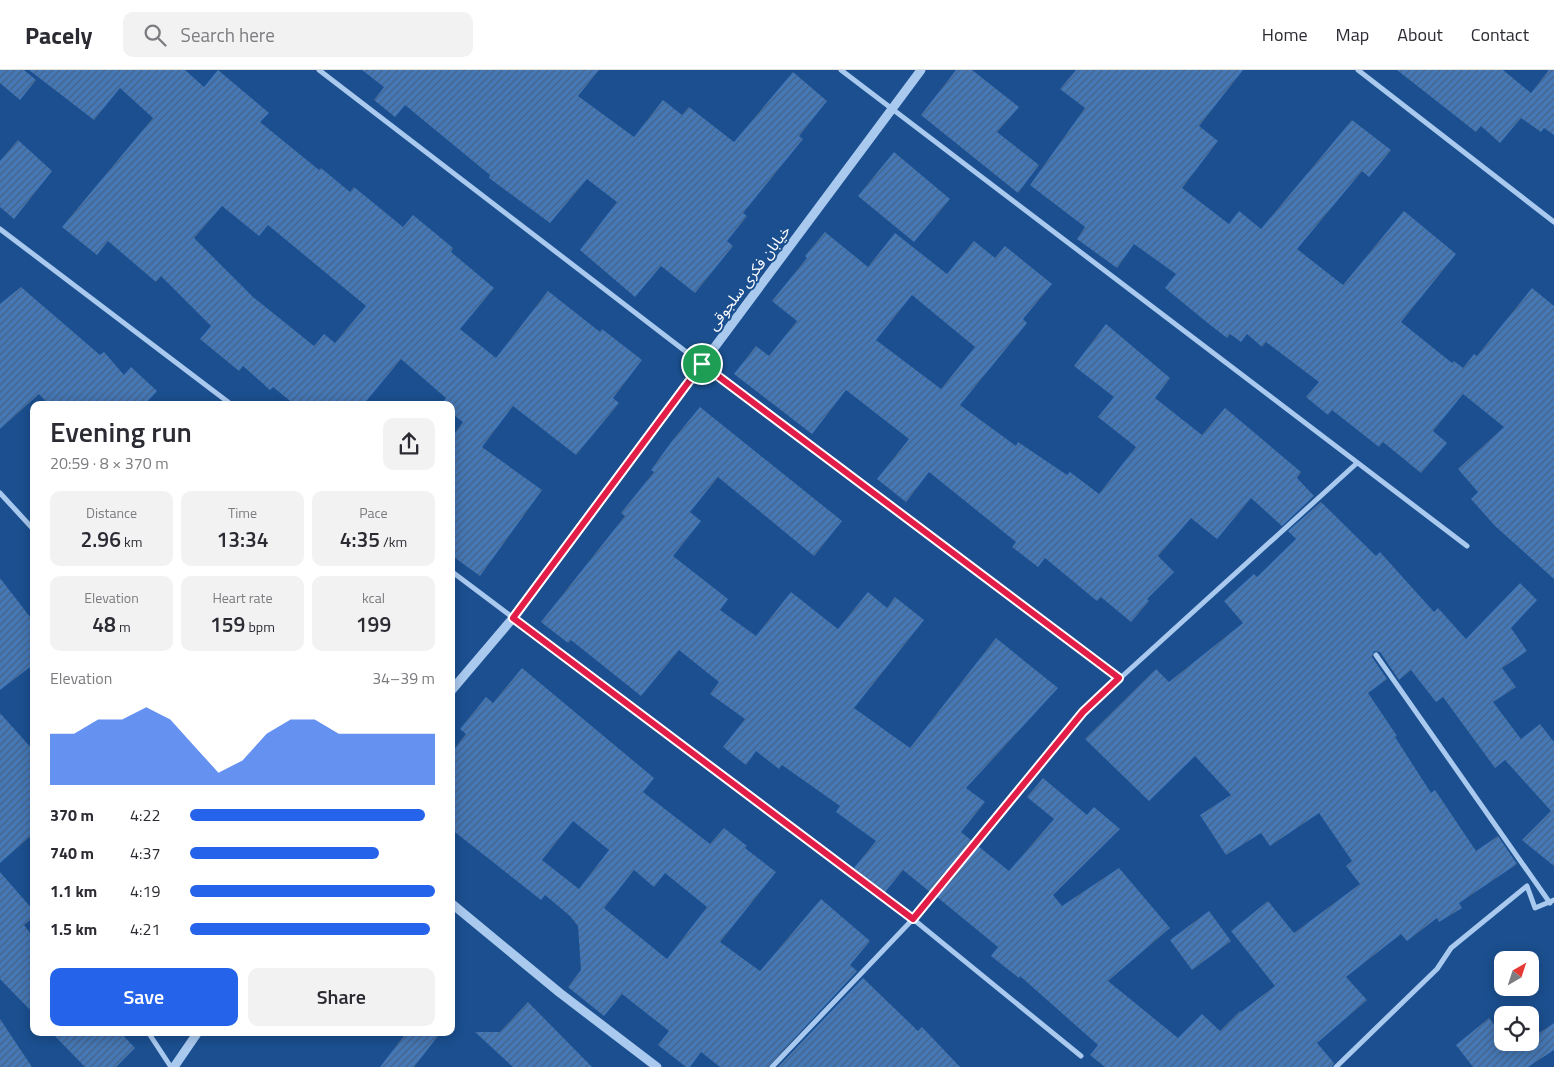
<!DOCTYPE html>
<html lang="en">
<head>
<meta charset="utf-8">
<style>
	body { margin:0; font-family:"Titillium Web","Noto Sans Arabic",sans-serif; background:#f2f2f3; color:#2b2b33; height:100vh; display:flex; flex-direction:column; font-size:19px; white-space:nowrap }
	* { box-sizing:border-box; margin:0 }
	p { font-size:16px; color:#7c7c81 }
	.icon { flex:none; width:28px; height:28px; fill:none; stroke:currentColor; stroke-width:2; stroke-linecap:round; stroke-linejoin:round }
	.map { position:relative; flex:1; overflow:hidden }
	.details { position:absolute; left:30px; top:331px; width:425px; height:635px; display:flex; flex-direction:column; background:#fff; border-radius:10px; box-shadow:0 2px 12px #0003 }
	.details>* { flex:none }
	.needle { width:32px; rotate:39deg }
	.fabs { position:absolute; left:1494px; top:881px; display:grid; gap:10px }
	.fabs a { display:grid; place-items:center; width:45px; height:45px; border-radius:10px; background:#fff; box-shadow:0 2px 12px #0003; font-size:25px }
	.pin { position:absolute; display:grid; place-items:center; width:42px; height:42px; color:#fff; margin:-21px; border:2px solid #fff; border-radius:50%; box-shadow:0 1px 5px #0007 }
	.round { display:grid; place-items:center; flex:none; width:52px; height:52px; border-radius:10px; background:#f2f2f3 }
	.headline { display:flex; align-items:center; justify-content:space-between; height:85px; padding:0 20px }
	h1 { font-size:28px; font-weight:600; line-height:38px }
	.metrics { display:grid; grid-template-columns:repeat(3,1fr); gap:8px; height:85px; padding:5px 20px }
	.metrics div { display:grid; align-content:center; border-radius:10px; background:#f2f2f3; text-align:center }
	.metrics b { font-size:21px; font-weight:600 }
	.metrics small { font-size:14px; font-weight:400 }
	.metrics p { font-size:14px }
	.chart { height:140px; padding:10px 20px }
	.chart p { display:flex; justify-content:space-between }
	.chart svg { width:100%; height:90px; margin-top:5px; fill:#2563eb; opacity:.7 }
	.cta { display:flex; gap:10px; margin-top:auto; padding:10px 20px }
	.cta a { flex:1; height:58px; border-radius:10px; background:#2563eb; color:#fff; font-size:20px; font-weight:600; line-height:58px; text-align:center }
	.cta a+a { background:#f2f2f3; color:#2b2b33 }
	ul { padding:0 20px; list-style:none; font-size:16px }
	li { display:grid; grid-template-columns:80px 60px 1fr; align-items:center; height:38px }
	li i { height:12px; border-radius:6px; background:#2563eb }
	header { display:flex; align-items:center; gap:30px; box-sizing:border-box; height:70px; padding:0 25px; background:#fff; border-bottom:1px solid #e1e1e2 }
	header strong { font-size:24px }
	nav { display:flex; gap:28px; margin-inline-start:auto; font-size:18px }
	.search { width:350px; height:45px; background:#f2f2f3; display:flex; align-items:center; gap:12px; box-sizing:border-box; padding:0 18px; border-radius:10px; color:#7c7c81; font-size:19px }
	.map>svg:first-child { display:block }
	.building { fill:url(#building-hatch); fill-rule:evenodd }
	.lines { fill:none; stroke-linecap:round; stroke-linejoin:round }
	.minor { stroke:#a9c9ee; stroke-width:5 }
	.tertiary { stroke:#a9c9ee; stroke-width:9 }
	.route-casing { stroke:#fff; stroke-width:10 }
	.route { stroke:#e11d48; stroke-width:6 }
	.labels { text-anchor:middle; stroke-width:4; stroke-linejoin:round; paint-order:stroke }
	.street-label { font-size:15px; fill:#fff; stroke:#1b4f8f }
</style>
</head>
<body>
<header>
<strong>Pacely</strong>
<div class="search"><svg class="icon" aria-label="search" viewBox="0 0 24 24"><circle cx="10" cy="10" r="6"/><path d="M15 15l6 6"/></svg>Search here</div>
<nav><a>Home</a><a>Map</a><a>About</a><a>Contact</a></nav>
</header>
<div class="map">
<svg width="1554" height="997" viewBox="0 0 1554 997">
	<defs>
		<pattern id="building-hatch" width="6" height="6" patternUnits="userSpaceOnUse" patternTransform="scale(1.25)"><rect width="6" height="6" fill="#4478b7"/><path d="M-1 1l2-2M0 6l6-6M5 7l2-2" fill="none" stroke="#486282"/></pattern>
	</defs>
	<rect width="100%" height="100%" fill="#1b4f8f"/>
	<!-- building -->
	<path class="building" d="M0 0H24L36 10 20 30 0 13Z
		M29 0H185L204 17 218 0 269 43 260 52 319 100 321 98 350 122 354 117 403 157 413 145 453 178 451 182 494 218 460 259 496 288 548 221 600 262 602 259 642 290 613 328 619 333 576 385 513 336 482 377 542 420 480 506 451 485V368L463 352 451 343V335H441L446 328 401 289 363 335H295L273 317 270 320 243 296 239 301 200 269 211 256 161 206 156 212 108 171 97 185 62 157 153 48 120 18 94 50ZM222 136 259 166 268 155 366 236 335 273 324 264 314 276 253 227 194 168Z
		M362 0H599L578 26 634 67 663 30 682 45 689 37 734 72 793 2 827 31 799 66 803 69 743 143 747 146 727 171 733 176 695 223 661 196 635 227 580 180 617 132 587 109 550 153 489 108 490 105 405 35 395 47 374 30 384 17Z
		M956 0H972L1019 37 997 62 1039 95 1018 123 921 45Z
		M1076 0H1243L1199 56 1218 71 1182 118 1229 154 1239 141 1261 159 1352 50 1391 80 1369 107 1362 101 1297 179 1343 215 1404 141 1456 184 1401 252 1452 293 1454 291 1463 298 1474 284 1477 286 1532 218 1554 236V509L1495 456 1471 429 1478 422 1458 399 1504 357 1463 324 1433 361 1447 373 1421 403 1383 372 1379 377 1332 340 1328 345 1306 327 1319 312 1266 272 1262 277 1247 264 1241 272 1230 264 1227 268 1209 254 1165 218 1176 204 1134 174 1117 198 1077 169 1085 157 1030 115 1085 38 1060 19Z
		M1397 0H1503L1531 23 1549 0H1554V65L1544 58 1541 62 1521 48 1500 73 1481 56 1476 62Z
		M18 70 52 101 14 149 0 137V91Z
		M894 82 950 129 914 172 858 126Z
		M825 162 868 197 895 163 947 204 974 171 995 188 1005 176 1052 214 1023 249 1027 253 960 335 1016 376 1018 372 1067 405 1070 402 1099 424 1136 377 1098 347 1114 327 1074 296 1106 254 1170 308 1155 328 1202 365 1225 338 1301 402 1297 408 1314 426 1282 456 1251 428 1217 469 1191 448 1158 486 1174 502 1147 529 1149 531 1131 552 1101 527 1097 531 1045 488 1038 497 1012 477 1016 472 929 402 906 432 877 409 909 369 846 320 812 364 734 304 756 276 769 286 797 251 772 231 807 188 805 186ZM912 225 975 277 941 319 876 270Z
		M21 217 100 285 104 282 124 305 131 297 157 321 144 335H49L39 324 0 359V234Z
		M700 337 842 451 814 486 718 407 690 442 701 451 673 486 728 529 720 540 756 566 791 522 838 559 868 522 887 538 895 527 924 550 854 638 910 678 996 568 1058 618 966 718 985 732 961 762 972 771 930 822 903 800 885 822 854 798 876 771 836 742 840 736 782 695 779 699 756 681 746 695 723 677 745 649 710 624 719 612 679 580 641 626 571 570 568 573 541 552 625 446 621 443 654 402 651 400 672 371Z
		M1321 432 1376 486 1380 482 1434 542 1438 538 1466 569 1520 513 1537 530 1511 558 1527 581 1502 598 1516 617 1493 632 1521 669 1540 654 1554 672V796L1522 770 1551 741 1505 690 1495 698 1443 627 1436 632 1411 600 1399 610 1380 582 1374 581 1372 587 1387 609 1368 623 1397 666 1395 667 1431 723 1435 720 1476 781 1498 766 1517 794 1459 833 1462 838 1439 852 1437 848 1407 871 1401 864 1346 907 1367 930 1317 973 1334 993 1332 997H1105L1090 985 1098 975 1020 906 1019 908 991 886 998 877 937 827 978 776 1009 801 1054 749 1027 727 1043 708 1087 745 1094 737 1120 759 1053 825 1062 836 1119 798 1170 858 1108 911 1178 968 1202 944 1220 961 1240 941 1241 942 1275 916 1231 861 1268 831 1294 863 1360 814 1346 796 1352 791 1319 743 1270 776 1261 763 1226 785 1200 745 1231 725 1195 686 1149 731 1085 669 1156 599 1169 612 1243 553 1224 531 1254 504 1257 507 1296 469 1288 461Z
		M0 508 34 552V594L0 620Z
		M522 598 654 708 643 722 710 774 724 758 747 776 745 778 776 802 720 872 760 901 821 829 870 871 850 895 857 901 768 997H720L701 982 690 997H686L658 975 669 961 622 924 604 946 568 917 581 900 578 856 570 846 545 825 541 830 451 759V683L466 664 460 659 486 627 493 633ZM573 751 609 780 579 819 542 790ZM634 800 654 817 665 803 707 837 667 889 604 838Z
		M0 643 34 681V763L0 793Z
		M0 802 34 841V847L24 855 34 868V944L0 909Z
		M1209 841 1231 871 1192 900 1170 870Z
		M863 908 918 961 922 957 960 997H778Z
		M528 932 592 997H513L475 962H500Z
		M1489 948 1502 965V972H1508L1514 980 1525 972H1530V969L1554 953V980L1528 997H1473L1456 975Z
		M0 949 32 997H0Z
		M51 962H120L135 978 116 997H85Z
		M407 962H441L414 997H380Z"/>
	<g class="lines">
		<!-- minor -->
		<path class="minor" d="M319 0 702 294 1119 608
			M841 0 1467 476
			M1358 0 1554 152
			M0 159 232 335
			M0 423 34 460
			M451 501 913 849 1081 986
			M1376 585 1550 833
			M148 962 171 997
			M772 997 913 849 1083 642 1357 393
			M1336 997 1437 899 1451 878 1527 816 1535 838 1554 830"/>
		<!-- tertiary -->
		<path class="tertiary" d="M451 621 513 548 921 0
			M451 833 560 923 657 997
			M174 997 198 962"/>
	</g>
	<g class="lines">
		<defs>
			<path id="route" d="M702 294 1119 608 1083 642 913 849 513 548Z"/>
		</defs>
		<!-- route casing -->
		<use href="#route" class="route-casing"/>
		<!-- route -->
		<use href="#route" class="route"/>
	</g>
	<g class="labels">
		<!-- street labels -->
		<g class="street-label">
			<text transform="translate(749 208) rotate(-53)" y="5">خیابان فکری سلجوقی</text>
		</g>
	</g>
</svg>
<div class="fabs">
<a><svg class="needle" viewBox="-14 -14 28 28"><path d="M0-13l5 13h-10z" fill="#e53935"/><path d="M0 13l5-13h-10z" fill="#7c7c81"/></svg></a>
<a><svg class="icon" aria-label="locate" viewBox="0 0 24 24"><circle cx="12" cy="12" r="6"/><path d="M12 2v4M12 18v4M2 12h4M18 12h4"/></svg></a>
</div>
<div class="pin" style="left:702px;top:294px;background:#1e9e55"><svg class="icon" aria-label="arrive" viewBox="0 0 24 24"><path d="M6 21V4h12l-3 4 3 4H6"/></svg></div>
<section class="details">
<div class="headline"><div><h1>Evening run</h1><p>20:59 · 8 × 370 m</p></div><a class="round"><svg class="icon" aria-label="share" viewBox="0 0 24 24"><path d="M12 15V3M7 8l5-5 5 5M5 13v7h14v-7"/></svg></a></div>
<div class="metrics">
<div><p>Distance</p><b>2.96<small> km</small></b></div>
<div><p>Time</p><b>13:34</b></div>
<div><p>Pace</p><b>4:35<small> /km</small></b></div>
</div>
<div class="metrics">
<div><p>Elevation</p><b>48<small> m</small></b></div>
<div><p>Heart rate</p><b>159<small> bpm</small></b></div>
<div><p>kcal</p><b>199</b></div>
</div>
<div class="chart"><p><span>Elevation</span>34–39 m</p>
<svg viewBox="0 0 160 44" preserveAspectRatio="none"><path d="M0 44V19L10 19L20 12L30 12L40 6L50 12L60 25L70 38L80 32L90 19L100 12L110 12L120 19L130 19L140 19L150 19L160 19V44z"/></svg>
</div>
<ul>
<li><b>370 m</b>4:22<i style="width:96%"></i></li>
<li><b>740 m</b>4:37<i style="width:77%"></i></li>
<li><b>1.1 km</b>4:19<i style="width:100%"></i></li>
<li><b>1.5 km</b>4:21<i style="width:98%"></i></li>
</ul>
<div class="cta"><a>Save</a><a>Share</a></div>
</section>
</div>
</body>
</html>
